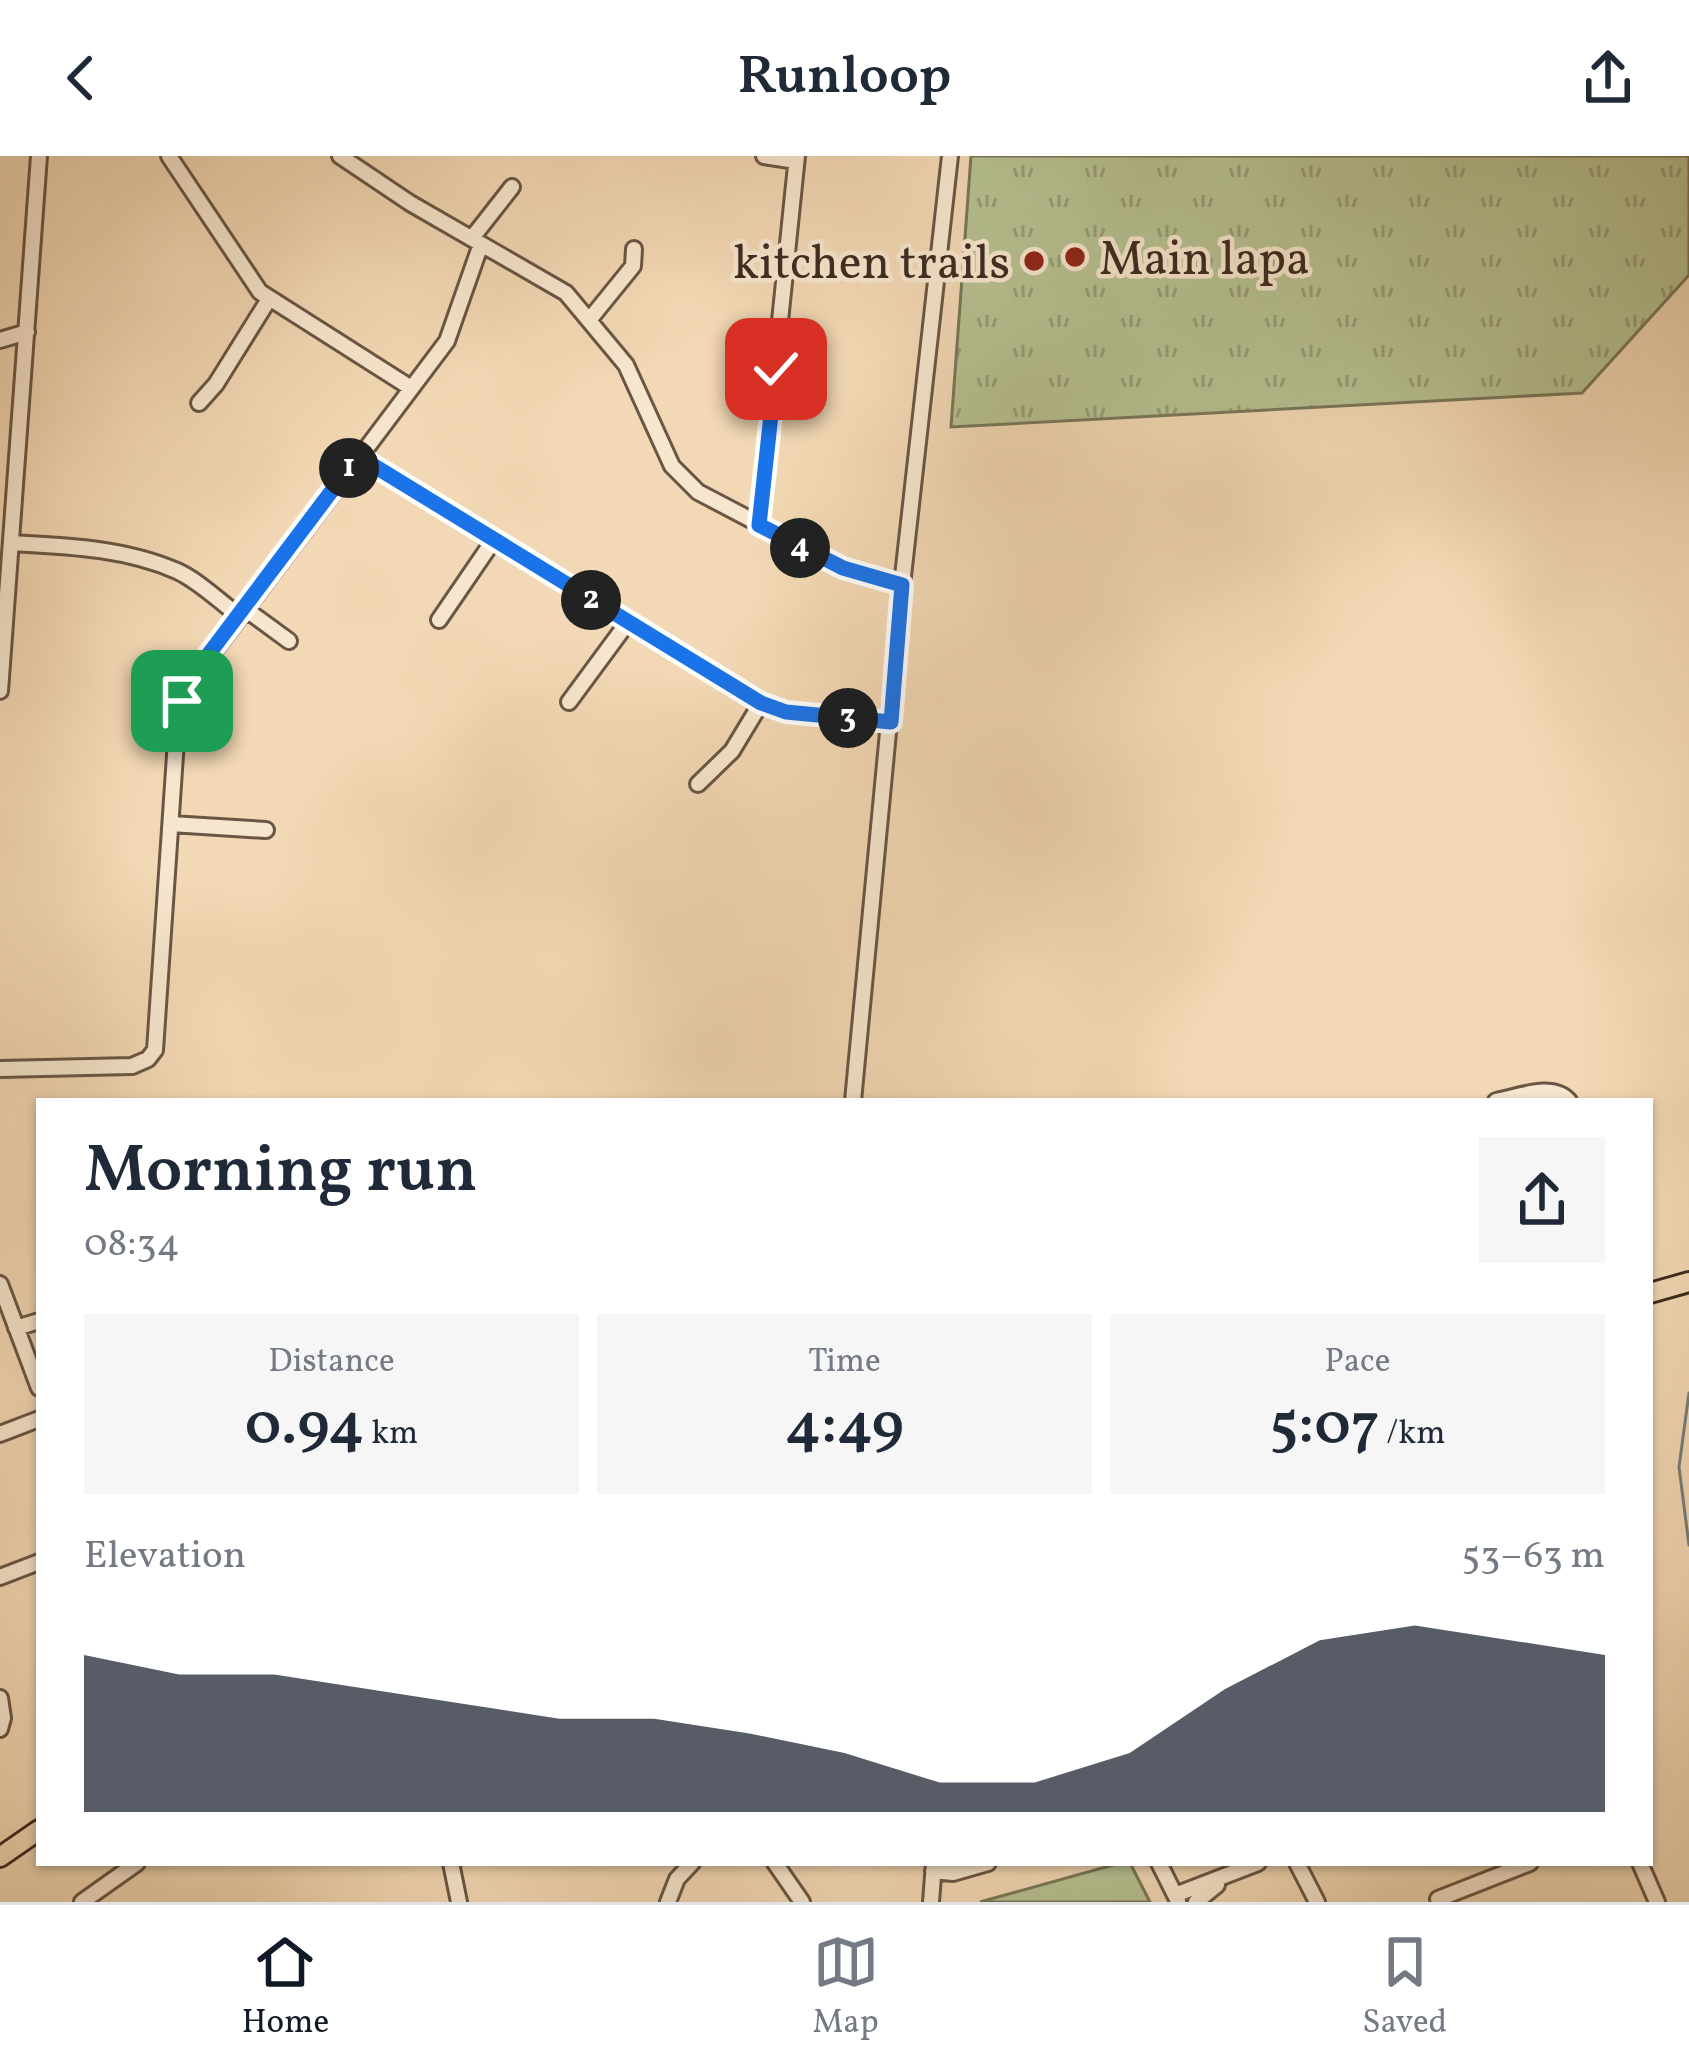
<!DOCTYPE html>
<html lang="en">
<head>
<meta charset="utf-8">
<style>
	body { margin:0; font-family:Vollkorn,serif; background:#f6f6f7; color:#1f2937; height:100vh; display:flex; flex-direction:column; font-size:45px; white-space:nowrap }
	* { box-sizing:border-box; margin:0 }
	p { font-size:39px; color:#747a83 }
	.icon { flex:none; width:66px; height:66px; fill:none; stroke:currentColor; stroke-width:2; stroke-linecap:round; stroke-linejoin:round }
	.map { position:relative; flex:1; overflow:hidden }
	.side { position:absolute; left:36px; top:942px; width:1617px; height:768px; display:flex; flex-direction:column; background:#fff; border-radius:0px; box-shadow:0 3px 9px #0004 }
	.side>* { flex:none }
	.pin { position:absolute; display:grid; place-items:center; width:102px; height:102px; color:#fff; margin:-51px; border-radius:24px; box-shadow:0 6px 18px #0006 }
	.km { position:absolute; width:60px; height:60px; margin:-30px; border-radius:50%; background:#222; color:#fff; font-size:33px; line-height:60px; text-align:center }
	.round { display:grid; place-items:center; flex:none; width:126px; height:126px; border-radius:0px; background:#f6f6f7 }
	.head { display:flex; align-items:center; justify-content:space-between; height:204px; padding:0 48px }
	h1 { font-size:66px; font-weight:600; line-height:90px }
	.metrics { display:grid; grid-template-columns:repeat(3,1fr); gap:18px; height:204px; padding:12px 48px }
	.metrics div { display:grid; align-content:center; border-radius:0px; background:#f6f6f7; text-align:center }
	.metrics b { font-size:60px; font-weight:600 }
	.metrics small { font-size:33px; font-weight:400 }
	.metrics p { font-size:33px }
	.chart { height:336px; padding:24px 48px }
	.chart p { display:flex; justify-content:space-between }
	.chart svg { width:100%; height:216px; margin-top:12px; fill:#111827; opacity:.7 }
	header { display:flex; justify-content:space-between; align-items:center; height:156px; padding:0 48px; background:#fff; font-size:54px; font-weight:600 }
	.menu { display:flex; justify-content:space-around; align-items:center; height:168px; border-top:3px solid #e0e1e3; background:#fff; font-size:33px; color:#747a83 }
	.menu a { display:grid; justify-items:center; gap:6px }
	.menu .active { color:#111827 }
	.map>svg:first-child { display:block }
	.grass { fill:url(#grass-tufts); stroke:#797658; stroke-width:3 }
	.green { fill:#b6c091; stroke:#797658; stroke-width:3 }
	.lines { fill:none; stroke-linecap:round; stroke-linejoin:round }
	.stream { stroke:#787f7b; stroke-width:3 }
	.minor-casing { stroke:#6a5645; stroke-width:20 }
	.major-casing { stroke:#3c2b20; stroke-width:24 }
	.minor { stroke:#f7e6ce; stroke-width:14 }
	.major { stroke:#f2d8b4; stroke-width:18 }
	.route-casing { stroke:#fff; stroke-width:24 }
	.route { stroke:#1a73e8; stroke-width:15 }
	.poi-dot { fill:#8f2418; stroke:#f7e6ce; stroke-width:4.5 }
	.labels { text-anchor:middle; stroke-width:9; stroke-linejoin:round; paint-order:stroke }
	.poi-label { font-size:48px; fill:#3c2b20; stroke:#f7e6ce; text-anchor:start }
</style>
</head>
<body>
<header><svg class="icon" aria-label="back" viewBox="0 0 24 24"><path d="M15 5l-7 7 7 7"/></svg>Runloop<svg class="icon" aria-label="share" viewBox="0 0 24 24"><path d="M12 15V3M7 8l5-5 5 5M5 13v7h14v-7"/></svg></header>
<div class="map">
<svg width="1689" height="1746" viewBox="0 0 1689 1746">
	<defs>
		<pattern id="grass-tufts" width="24" height="20" patternUnits="userSpaceOnUse" patternTransform="scale(3)"><rect width="24" height="20" fill="#b6c091"/><path d="M3 7l-1-3M5 7V3M7 7l1-3M15 17l-1-3M17 17v-4M19 17l1-3" fill="none" stroke="#959c76"/></pattern>
	</defs>
	<rect width="100%" height="100%" fill="#f2d8b4"/>
	<filter id="stains"><feTurbulence type="fractalNoise" baseFrequency=".00167" numOctaves="4"/><feColorMatrix values="0 0 0 0 .2 0 0 0 0 .09 0 0 0 0 .02 0 0 0 .5 -.17"/></filter>
	<radialGradient id="worn" r=".72"><stop offset=".6" stop-color="#630" stop-opacity="0"/><stop offset="1" stop-color="#630" stop-opacity=".3"/></radialGradient>
	<!-- grass -->
	<path class="grass" d="M971 0H1689V119L1582 237 951 271Z"/>
	<!-- green -->
	<path class="green" d="M1120 1707H1130L1150 1746H980Z"/>
	<g class="lines">
		<!-- stream -->
		<path class="stream" d="M1689 1237 1679 1311 1689 1389"/>
		<defs>
			<path id="minor" d="M169 0 260 136 411 232
				M340 0 410 47 566 137 626 209 672 310 698 336 843 412 902 429
				M764 0 796 5
				M472 82 512 31
				M590 163 633 110 634 93
				M0 184 27 176
				M199 247 216 228 269 143
				M358 300 761 547 786 556 891 565
				M759 369 797 0
				M11 387C67 390 125 392 177 415 199 425 219 445 238 459
				M244 452 289 485
				M439 464 493 385
				M0 535 39 0
				M569 546 628 466
				M698 628 732 595 761 547
				M171 668 266 674
				M0 913 132 910 148 903 155 894 177 570 187 531 447 185 481 88
				M853 945 902 429 950 0
				M1496 945C1519 941 1552 926 1569 945
				M0 1128 39 1232
				M16 1172 39 1165
				M0 1278 39 1263
				M0 1421 39 1406
				M0 1542 3 1562 0 1573
				M451 1707 459 1746
				M775 1707 802 1746
				M1159 1707 1178 1745
				M1297 1707 1317 1746
				M1640 1707 1657 1746
				M933 1715 953 1717 988 1707
				M1175 1739 1258 1707
				M1438 1743 1530 1707
				M82 1746 137 1707
				M668 1746 677 1723 692 1707
				M931 1746 934 1707
				M1196 1746 1217 1729"/>
			<path id="major" d="M1650 1137 1689 1126
				M0 1701 39 1674"/>
		</defs>
		<!-- minor casing -->
		<use href="#minor" class="minor-casing"/>
		<!-- major casing -->
		<use href="#major" class="major-casing"/>
		<!-- minor -->
		<use href="#minor" class="minor"/>
		<!-- major -->
		<use href="#major" class="major"/>
	</g>
	<g class="lines">
		<defs>
			<path id="route" d="M182 545 193 519 358 300 761 547 786 556 891 566 902 429 843 412 759 369 776 213"/>
		</defs>
		<!-- route casing -->
		<use href="#route" class="route-casing"/>
		<!-- route -->
		<use href="#route" class="route"/>
	</g>
	<!-- markers -->
	<g class="poi-dot">
		<circle cx="1075" cy="101" r="12"/>
		<circle cx="1034" cy="105" r="12"/>
	</g>
	<g class="labels">
		<!-- poi labels -->
		<g class="poi-label">
			<text x="1099" y="118">Main lapa</text>
			<text x="1010" y="122" text-anchor="end">kitchen trails</text>
		</g>
	</g>
	<rect width="100%" height="100%" filter="url(#stains)"/>
	<rect width="100%" height="100%" fill="url(#worn)"/>
</svg>
<div class="pin" style="left:182px;top:545px;background:#1e9e55"><svg class="icon" aria-label="arrive" viewBox="0 0 24 24"><path d="M6 21V4h12l-3 4 3 4H6"/></svg></div>
<div class="pin" style="left:776px;top:213px;background:#d93025"><svg class="icon" aria-label="check" viewBox="0 0 24 24"><path d="M5 12l5 5 9-10"/></svg></div>
<b class="km" style="left:349px;top:312px">1</b>
<b class="km" style="left:591px;top:444px">2</b>
<b class="km" style="left:848px;top:562px">3</b>
<b class="km" style="left:800px;top:392px">4</b>
<section class="side">
<div class="head"><div><h1>Morning run</h1><p>08:34</p></div><a class="round"><svg class="icon" aria-label="share" viewBox="0 0 24 24"><path d="M12 15V3M7 8l5-5 5 5M5 13v7h14v-7"/></svg></a></div>
<div class="metrics">
<div><p>Distance</p><b>0.94<small> km</small></b></div>
<div><p>Time</p><b>4:49</b></div>
<div><p>Pace</p><b>5:07<small> /km</small></b></div>
</div>
<div class="chart"><p><span>Elevation</span>53–63 m</p>
<svg viewBox="0 0 160 44" preserveAspectRatio="none"><path d="M0 44V12L10 16L20 16L30 19L40 22L50 25L60 25L70 28L80 32L90 38L100 38L110 32L120 19L130 9L140 6L150 9L160 12V44z"/></svg>
</div>
</section>
</div>
<nav class="menu">
<a class="active"><svg class="icon" aria-label="home" viewBox="0 0 24 24"><path d="M3 11l9-7 9 7M6 9v11h12V9"/></svg>Home</a>
<a><svg class="icon" aria-label="map" viewBox="0 0 24 24"><path d="M3 6l6-2 6 2 6-2v14l-6 2-6-2-6 2zM9 4v14M15 6v14"/></svg>Map</a>
<a><svg class="icon" aria-label="saved" viewBox="0 0 24 24"><path d="M7 4h10v16l-5-4-5 4z"/></svg>Saved</a>
</nav>
</body>
</html>
